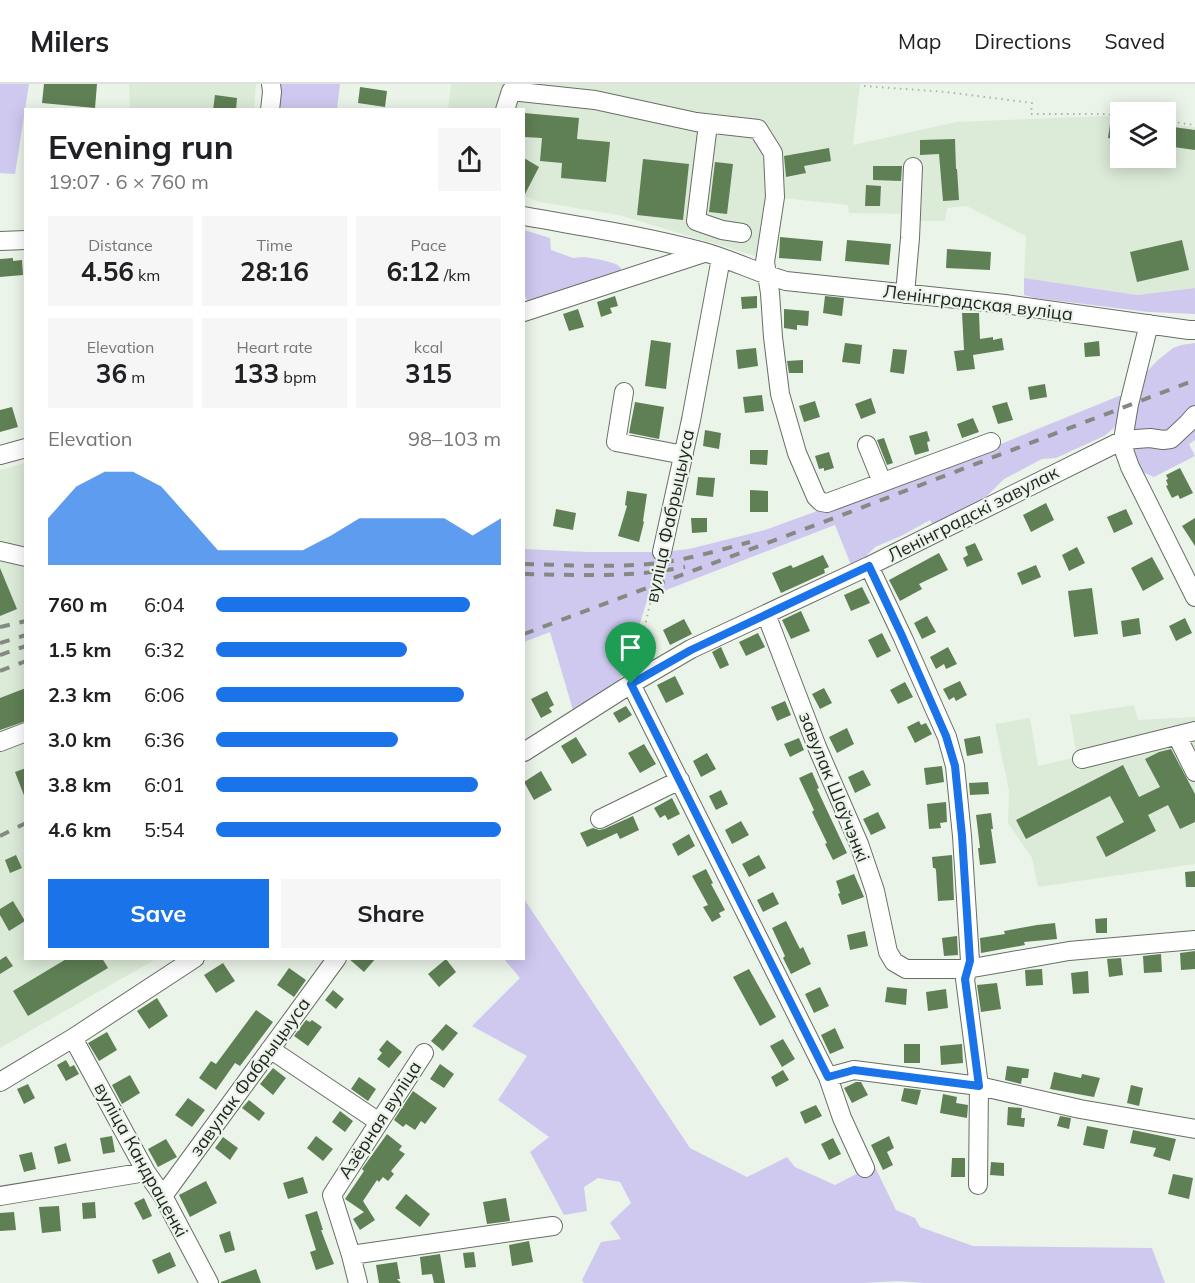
<!DOCTYPE html>
<html lang="en">
<head>
<meta charset="utf-8">
<style>
	body { margin:0; font-family:Mulish,sans-serif; background:#f6f6f6; color:#202124; height:100vh; display:flex; flex-direction:column; font-size:22px; white-space:nowrap }
	* { box-sizing:border-box; margin:0 }
	p { font-size:20px; color:#757577 }
	.icon { flex:none; width:33px; height:33px; fill:none; stroke:currentColor; stroke-width:2; stroke-linecap:round; stroke-linejoin:round }
	.map { position:relative; flex:1; overflow:hidden }
	.side { position:absolute; left:24px; top:24px; width:501px; height:852px; display:flex; flex-direction:column; background:#fff; border-radius:0px; box-shadow:0 3px 15px #0003 }
	.side>* { flex:none }
	.controls { position:absolute; left:1110px; top:18px; display:grid; gap:12px }
	.controls a { display:grid; place-items:center; width:66px; height:66px; border-radius:0px; background:#fff; box-shadow:0 3px 15px #0003; font-size:30px }
	.pin { position:absolute; display:grid; place-items:center; width:51px; height:51px; color:#fff; margin:-62px -26px; border-radius:50% 50% 50% 0; rotate:-45deg; box-shadow:0 0 6px #0007 }
	.pin .icon { rotate:45deg }
	.round { display:grid; place-items:center; flex:none; width:63px; height:63px; border-radius:0px; background:#f6f6f6 }
	.head { display:flex; align-items:center; justify-content:space-between; height:102px; padding:0 24px }
	h1 { font-size:33px; font-weight:700; line-height:45px }
	.figures { display:grid; grid-template-columns:repeat(3,1fr); gap:9px; height:102px; padding:6px 24px }
	.figures div { display:grid; align-content:center; border-radius:0px; background:#f6f6f6; text-align:center }
	.figures b { font-size:26px; font-weight:700 }
	.figures small { font-size:16px; font-weight:400 }
	.figures p { font-size:16px }
	.chart { height:168px; padding:12px 24px }
	.chart p { display:flex; justify-content:space-between }
	.chart svg { width:100%; height:108px; margin-top:6px; fill:#1a73e8; opacity:.7 }
	.cta { display:flex; gap:12px; margin-top:auto; padding:12px 24px }
	.cta a { flex:1; height:69px; border-radius:0px; background:#1a73e8; color:#fff; font-size:24px; font-weight:700; line-height:69px; text-align:center }
	.cta a+a { background:#f6f6f6; color:#202124 }
	ul { padding:0 24px; list-style:none; font-size:20px }
	li { display:grid; grid-template-columns:96px 72px 1fr; align-items:center; height:45px }
	li i { height:15px; border-radius:8px; background:#1a73e8 }
	header { display:flex; align-items:center; gap:36px; box-sizing:border-box; height:84px; padding:0 30px; background:#fff; border-bottom:2px solid #e0e0e0 }
	header strong { font-size:28px }
	nav { display:flex; gap:33px; margin-inline-start:auto; font-size:21px }
	.map>svg:first-child { display:block }
	.built { fill:#dcead8 }
	.green { fill:#cfc9f0 }
	.building { fill:#5f7f55 }
	.lines { fill:none; stroke-linecap:round; stroke-linejoin:round }
	.minor-casing { stroke:#676f65; stroke-width:20 }
	.path { stroke:#acb3aa; stroke-width:2; stroke-dasharray:1.5 4.5; stroke-linecap:butt }
	.minor { stroke:#fff; stroke-width:18 }
	.rail { stroke:#848982; stroke-width:4; stroke-dasharray:10 10; stroke-linecap:butt }
	.route-casing { stroke:#fff; stroke-width:12 }
	.route { stroke:#1a73e8; stroke-width:8 }
	.labels { text-anchor:middle; stroke-width:4.5; stroke-linejoin:round; paint-order:stroke }
	.street-label { font-size:18px; fill:#222521; stroke:#ebf4e8 }
</style>
</head>
<body>
<header>
<strong>Milers</strong>
<nav><a>Map</a><a>Directions</a><a>Saved</a></nav>
</header>
<div class="map">
<svg width="1195" height="1199" viewBox="0 0 1195 1199">
	<rect width="100%" height="100%" fill="#ebf4e8"/>
	<!-- built -->
	<path class="built" d="M129 0H256L254 25H130Z
		M451 0H860L853 61 956 38 1104 32 1120 34V74H1166V40L1195 43V204L1137 211 1024 194 1026 152 967 122 947 124 945 137H915L914 130 849 129 848 121 783 114 762 174 619 131 540 118 524 112V26H448Z
		M25 379 26 874 156 875 0 964V386Z
		M1134 621 1138 636 1195 633V780L1038 803 1032 774 1008 739 1009 707 995 640 1030 634 1038 682 1077 673 1070 631Z"/>
	<!-- green -->
	<path class="green" d="M0 0H29L15 90 0 89Z
		M281 0H340L337 25 278 26Z
		M524 146 550 154 551 166 573 174 585 173 602 176 616 180 621 184V187L532 219 528 217 524 211Z
		M1024 194 1137 211 1195 204V230L1149 228 1035 214 1024 211Z
		M1195 259V356L1189 360 1195 372 1154 393 1140 387 1134 365 1132 346 1143 295 1149 285 1158 276 1173 264 1181 261Z
		M1119 312H1123L1120 328 1114 344 1104 352 1056 374 1042 375 1004 395 987 412 933 442 930 436 901 452 875 463 862 476 851 481 835 441 648 513 625 588 614 602 573 626 550 548 524 558V465L587 468H662L689 465 765 446 996 362Z
		M524 815 690 1064 747 1093 787 1073 795 1083 835 1101 874 1081 896 1126 915 1134 920 1143 973 1162 1152 1164 1165 1199H924L899 1197 863 1199H584L582 1196 601 1158 621 1155 610 1139 631 1119 620 1098 598 1094 584 1103 587 1127 564 1131 530 1068 549 1053 498 1016 527 972 472 942 520 894 504 875 524 874Z"/>
	<!-- building -->
	<path class="building" d="M44 0H97L95 24 42 19Z
		M360 3 387 7 385 23 358 19Z
		M215 11 237 14 236 26H213Z
		M524 29 579 34 577 55 610 58 606 98 561 94 562 79 540 77 542 54 524 53Z
		M1111 34 1120 35V56L1108 54Z
		M1166 42 1195 46V66L1166 62Z
		M955 55 956 85H957L959 116 943 117 939 70 920 71V56Z
		M829 64 831 77 804 82 806 89 786 93 784 72Z
		M524 74 539 83 524 112Z
		M643 75 689 80 683 136 637 131Z
		M715 78 733 80 727 130 709 128Z
		M873 82H902L901 97 873 96Z
		M866 101 881 102 880 122H865Z
		M780 153 823 157 821 177 779 174Z
		M847 156 891 160 889 181 845 177Z
		M1182 156 1189 186 1137 198 1130 168Z
		M947 165 991 168 990 186 946 184Z
		M13 174V177L22 176 23 191 0 193V175Z
		M615 212 618 222 610 224 612 229 601 233 597 218Z
		M757 212V224L742 225 741 213Z
		M825 212 844 214 842 232 823 229Z
		M578 225 584 243 569 247 563 230Z
		M784 225 809 227 808 242 797 241V246L784 244Z
		M962 229H979L980 255 993 253V256L1002 254 1004 266 973 271 975 285 957 287 954 267 964 266Z
		M651 256 671 259 666 305 645 302Z
		M1099 257 1100 272 1085 273 1084 259Z
		M845 259 862 261 860 280 842 278Z
		M756 264 758 282 738 285 736 266Z
		M893 265 907 266 904 290 890 288Z
		M803 276V289H789L787 277Z
		M1045 300 1047 313 1030 316 1028 303Z
		M762 311 764 327 745 329 743 313Z
		M871 314 876 329 861 335 855 320Z
		M815 317 820 333 804 338 799 322Z
		M635 318 664 323 659 355 629 349Z
		M1007 318 1013 336 998 340 992 322Z
		M12 323 18 343 0 348V326Z
		M973 334 979 348 962 354 957 340Z
		M705 346 721 349 719 365 703 362Z
		M927 347 930 357 927 358 929 367 915 371 909 352Z
		M884 354 893 379 887 381 877 356Z
		M750 366H768L767 381 750 380Z
		M829 368 834 384 824 387V384L819 385 815 372Z
		M1180 384 1193 409 1180 415 1178 411 1172 414 1166 402 1168 401 1166 396 1168 395 1166 391Z
		M698 393 715 394 713 413 696 411Z
		M750 406 768 407V428H750Z
		M627 407 647 410 643 437 644 438 639 458 618 452 627 422 625 421Z
		M1046 419 1054 436 1031 448 1023 431Z
		M556 425 576 429 573 446 553 442Z
		M1126 425 1133 440 1114 449 1107 433Z
		M691 434H707V448L692 449Z
		M1195 434V462L1182 442Z
		M975 459 983 476 967 483 963 474 968 471 965 463Z
		M1077 463 1085 479 1069 487 1062 471Z
		M939 469 948 486 919 500 922 505 900 517 889 496Z
		M823 471 829 483 824 485 825 489 781 509 772 489 791 481 793 484Z
		M1152 473 1164 495 1143 507 1131 484Z
		M1036 481 1041 493 1022 501 1017 489Z
		M0 484 17 525 0 532Z
		M862 503 870 519 851 527 844 511Z
		M1092 504 1098 550 1074 553 1068 507Z
		M801 527 810 547 791 555 782 536Z
		M927 532 936 548 922 555 914 539Z
		M1139 534 1141 550 1123 553 1121 537Z
		M1185 534 1192 549 1176 557 1169 542Z
		M684 535 692 550 670 561 663 546Z
		M758 549 765 563 746 572 739 558Z
		M882 549 891 567 877 574 868 556Z
		M721 563 729 581 720 585 712 568Z
		M948 563 957 580 946 585 944 580 936 585 930 573Z
		M675 592 684 610 666 619 657 601Z
		M960 597 967 611 956 617 954 613 949 616 943 605Z
		M905 598 913 613 898 620 890 606Z
		M26 604V637L0 646V614Z
		M824 604 832 619 820 625 812 610Z
		M547 607 554 621 549 624 552 628 541 634 531 615Z
		M785 617 791 631 777 637 771 623Z
		M626 622 632 631 619 639 613 629Z
		M919 637 921 641 926 639 932 650 915 659 907 643Z
		M847 644 854 660 837 669 829 653Z
		M980 652 983 669 967 672 964 655Z
		M576 653 587 671 572 680 561 662Z
		M799 654 804 666 790 673 784 660Z
		M644 660 656 680 640 689 628 669Z
		M1171 665 1195 710V738L1180 745 1168 721 1148 731 1156 747 1106 773 1096 753 1124 738 1110 712 1026 755 1016 736 1123 681 1139 713 1160 703 1145 675 1159 668Z
		M707 669 716 685 701 693 693 677Z
		M942 682 944 698 926 701 924 684Z
		M26 684V714H25L15 688Z
		M863 686 871 701 855 709 848 693Z
		M541 687 552 706 534 716 524 698Z
		M812 688 819 704 817 705 847 769 833 776 825 760 827 759 812 728 814 726 799 694Z
		M988 698 989 710 970 711 969 699Z
		M721 706 728 720 716 726 709 712Z
		M672 714 680 730 668 736 665 731 660 734 654 724Z
		M946 718 947 738 940 739 941 744 929 745 927 720Z
		M878 728 886 744 871 751 863 735Z
		M991 729 993 745H991L996 779 980 781 978 764H980L976 731Z
		M633 732 639 746 620 755 617 749 587 763 580 749 593 744 599 746 604 745Z
		M741 737 749 751 732 760 725 746Z
		M689 750 695 762 678 772 672 760Z
		M16 771 22 784 10 789 5 776Z
		M759 771 766 784 749 793 742 780Z
		M952 771 954 816 938 817 936 786 935 784H933L932 773Z
		M706 785 713 799 711 800 725 826 719 829 721 833 712 838 703 823 708 821 692 792Z
		M1195 787V803H1186L1185 788Z
		M854 790 864 813 842 821 838 810 840 809 836 797Z
		M773 808 779 820 763 828 757 816Z
		M13 817 25 837 9 847 0 831V825Z
		M1107 834V849H1096L1095 835Z
		M786 837 800 865 803 863 811 880 791 890 783 874 785 872 772 844Z
		M1055 839 1057 855 1024 858 1025 861 981 869 980 854 1005 850 1004 847 1037 841Z
		M865 847 868 862 850 866 847 851Z
		M957 852 958 871 944 872 942 854Z
		M1195 867V885L1181 886 1180 869Z
		M1161 870 1162 888 1144 889 1143 872Z
		M6 872 13 882 0 890V876Z
		M68 874H102L108 884 28 932 13 907Z
		M348 874H376L364 888Z
		M1121 874 1123 891 1109 893 1107 875Z
		M446 875 456 888 439 903 428 890Z
		M223 879 235 897 216 909 204 891Z
		M289 884 306 896 294 913 277 901Z
		M749 885 776 933 760 942 733 893Z
		M1042 885 1043 901 1026 902 1025 886Z
		M1088 887 1089 909 1073 910 1071 889Z
		M997 899 1001 925 981 928 977 901Z
		M820 903 829 922 814 929 805 910Z
		M887 903 907 905 906 921 885 918Z
		M946 905 948 924 928 927 926 908Z
		M333 906 344 915 336 925 325 916Z
		M157 914 168 932 149 945 137 927Z
		M256 926 273 938 240 982 235 979 216 1006 199 994 211 977 216 980Z
		M306 936 310 938 312 936 322 943 308 962 294 952Z
		M446 940 458 949 443 967 431 957Z
		M835 944 844 964 830 970 821 951Z
		M107 948 117 966 99 977 88 959Z
		M783 955 795 975 782 983 770 962Z
		M387 956 402 968 389 984 377 975 382 969 379 966Z
		M904 960H920V979H904Z
		M962 960 963 979 941 981 940 962Z
		M66 976 70 983 74 981 79 990 66 997 57 981Z
		M440 980 454 990 444 1004 430 995Z
		M1007 982 1029 985 1028 994H1022L1021 1000 1005 996Z
		M273 984 286 994 273 1011 260 1000Z
		M783 986 789 996 776 1003 771 993Z
		M1054 988 1081 994 1082 990 1100 994 1094 1013 1050 1005Z
		M130 991 140 1009 122 1020 112 1001Z
		M359 993 376 1005 368 1017 351 1005Z
		M856 998H861L868 1011 852 1019 844 1004Z
		M28 1000 35 1014 24 1020 17 1005Z
		M1131 1001 1143 1004 1139 1022 1127 1019Z
		M904 1004 921 1006 917 1021 901 1017Z
		M413 1007 437 1024 425 1040 421 1037 415 1046 406 1040 403 1043 394 1036Z
		M943 1010 957 1013 956 1019 968 1021 967 1034 940 1029Z
		M188 1014 205 1026 192 1043 175 1031Z
		M249 1016 265 1029 259 1037 242 1024Z
		M816 1021 822 1032 805 1040 800 1028Z
		M1008 1023 1022 1024 1021 1034H1025L1024 1043 1007 1041Z
		M340 1027 353 1037 345 1048 332 1038Z
		M1060 1032 1071 1034 1069 1045 1057 1042Z
		M1087 1042 1108 1046 1104 1065 1083 1061Z
		M1133 1046 1176 1055 1170 1077 1153 1072 1156 1064 1130 1059Z
		M387 1050 402 1062 399 1066 405 1070 391 1087 394 1090 388 1097 383 1093 379 1098 377 1096 363 1117 375 1136 360 1146 353 1135 364 1128 345 1115 364 1087 362 1085Z
		M112 1052 115 1068 103 1070 100 1054Z
		M316 1052 333 1065 323 1077 307 1064Z
		M889 1052 894 1064 887 1068 893 1081 883 1086 871 1061Z
		M223 1053 238 1064 230 1076 215 1064Z
		M833 1054 841 1070 829 1076 821 1060Z
		M166 1055 177 1073 158 1083 148 1065Z
		M66 1059 71 1077 58 1080 54 1063Z
		M32 1068 36 1085 24 1088 19 1071Z
		M952 1074H965V1093H951Z
		M991 1078 1004 1079V1092L990 1091Z
		M1173 1090 1193 1094 1189 1115 1168 1110Z
		M303 1093 308 1109 288 1115 283 1099Z
		M206 1097 217 1119 190 1133 179 1111Z
		M406 1110 430 1130 420 1143 395 1124Z
		M144 1114 152 1132 143 1136 134 1119Z
		M506 1114 510 1137 487 1140 483 1118Z
		M95 1118 96 1134 83 1135 82 1119Z
		M59 1122 61 1147 42 1149 39 1123Z
		M317 1127 323 1146H321L334 1180 316 1186 310 1168 316 1166 305 1131Z
		M14 1128 16 1146 0 1147V1129Z
		M230 1147 235 1166 225 1169 219 1151Z
		M529 1157 533 1178 512 1182 509 1161Z
		M170 1168 176 1182 158 1190 152 1176Z
		M474 1168 476 1183 465 1184 463 1169Z
		M440 1170 445 1199H434L432 1190 422 1191 420 1173Z
		M397 1178 400 1195H397L401 1199H379L376 1181Z
		M256 1185 261 1199H221V1198Z"/>
	<g class="lines">
		<defs>
			<path id="minor" d="M270 26 272 8 271 0
				M505 26 511 7 595 16 696 38 758 45 773 69 775 113 765 178 770 209 773 253 780 310 797 369 816 413 821 418 827 419 991 358
				M708 40 696 137 722 146 742 149
				M524 132C584 143 645 152 704 168 732 176 758 189 786 197L1005 220 1189 246H1195
				M0 157 26 156
				M905 210 910 154 913 83
				M524 228 704 169
				M1149 240 1129 320 1123 356 1125 369 1130 383 1195 513
				M624 308 616 358 684 371
				M867 361 882 398
				M0 371 26 364
				M0 467 26 473
				M662 468 691 336 721 174
				M869 482 903 554 947 653 955 682 962 752 970 877 965 895 979 1002 978 1101
				M766 530 817 663 859 760 875 807 888 868 894 878 906 885H967L1069 867 1195 856
				M631 600 828 993 842 1034 865 1084
				M1177 652 1195 688
				M0 658 26 648
				M524 668 631 600 691 565 869 482 1123 356 1150 354 1163 356 1171 355 1188 339 1195 331
				M1082 675 1195 647
				M600 735 680 696
				M73 954 146 1088 163 1112 209 1199
				M270 965 379 1038
				M828 993 854 986 979 1002 1080 1025 1195 1045
				M0 998 73 954 195 874
				M0 1112 146 1088
				M163 1112 337 874
				M351 1171 553 1142
				M358 1199 351 1171 332 1111 424 969"/>
		</defs>
		<!-- minor casing -->
		<use href="#minor" class="minor-casing"/>
		<!-- path -->
		<path class="path" d="M864 2 946 8 1032 19 1031 30H1104L1120 32
			M1166 37 1195 41
			M636 579 659 483"/>
		<!-- minor -->
		<use href="#minor" class="minor"/>
		<!-- rail -->
		<path class="rail" d="M524 480C569 481 614 484 659 479 690 475 720 466 750 458
			M524 490C579 491 630 494 685 483
			M0 543 26 537
			M524 550 837 433 1195 296
			M0 559 26 551
			M0 571 26 562
			M0 587 26 577
			M0 752 26 739"/>
	</g>
	<g class="lines">
		<defs>
			<path id="route" d="M869 482 903 554 946 652 955 682 962 752 970 877 965 895 979 1002 854 986 828 993 631 600 691 566Z"/>
		</defs>
		<!-- route casing -->
		<use href="#route" class="route-casing"/>
		<!-- route -->
		<use href="#route" class="route"/>
	</g>
	<g class="labels">
		<!-- street labels -->
		<g class="street-label">
			<text transform="translate(978 219) rotate(7)" y="6">Ленінградская вуліца</text>
			<text transform="translate(973 430) rotate(-27)" y="6">Ленінградскі завулак</text>
			<text transform="translate(670 432) rotate(-78)" y="6">вуліца Фабрыцыуса</text>
			<text transform="translate(834 703) rotate(68)" y="6">завулак Шаўчэнкі</text>
			<text transform="translate(250 993) rotate(-54)" y="6">завулак Фабрыцыуса</text>
			<text transform="translate(380 1036) rotate(-57)" y="6">Азёрная вуліца</text>
			<text transform="translate(141 1076) rotate(61)" y="6">вуліца Кандраценкі</text>
		</g>
	</g>
</svg>
<div class="controls">
<a><svg class="icon" aria-label="layers" viewBox="0 0 24 24"><path d="M12 4l9 5-9 5-9-5zM3 14l9 5 9-5"/></svg></a>
</div>
<div class="pin" style="left:631px;top:600px;background:#1e9e55"><svg class="icon" aria-label="arrive" viewBox="0 0 24 24"><path d="M6 21V4h12l-3 4 3 4H6"/></svg></div>
<section class="side">
<div class="head"><div><h1>Evening run</h1><p>19:07 · 6 × 760 m</p></div><a class="round"><svg class="icon" aria-label="share" viewBox="0 0 24 24"><path d="M12 15V3M7 8l5-5 5 5M5 13v7h14v-7"/></svg></a></div>
<div class="figures">
<div><p>Distance</p><b>4.56<small> km</small></b></div>
<div><p>Time</p><b>28:16</b></div>
<div><p>Pace</p><b>6:12<small> /km</small></b></div>
</div>
<div class="figures">
<div><p>Elevation</p><b>36<small> m</small></b></div>
<div><p>Heart rate</p><b>133<small> bpm</small></b></div>
<div><p>kcal</p><b>315</b></div>
</div>
<div class="chart"><p><span>Elevation</span>98–103 m</p>
<svg viewBox="0 0 160 44" preserveAspectRatio="none"><path d="M0 44V25L10 12L20 6L30 6L40 12L50 25L60 38L70 38L80 38L90 38L100 32L110 25L120 25L130 25L140 25L150 32L160 25V44z"/></svg>
</div>
<ul>
<li><b>760 m</b>6:04<i style="width:89%"></i></li>
<li><b>1.5 km</b>6:32<i style="width:67%"></i></li>
<li><b>2.3 km</b>6:06<i style="width:87%"></i></li>
<li><b>3.0 km</b>6:36<i style="width:64%"></i></li>
<li><b>3.8 km</b>6:01<i style="width:92%"></i></li>
<li><b>4.6 km</b>5:54<i style="width:100%"></i></li>
</ul>
<div class="cta"><a>Save</a><a>Share</a></div>
</section>
</div>
</body>
</html>
